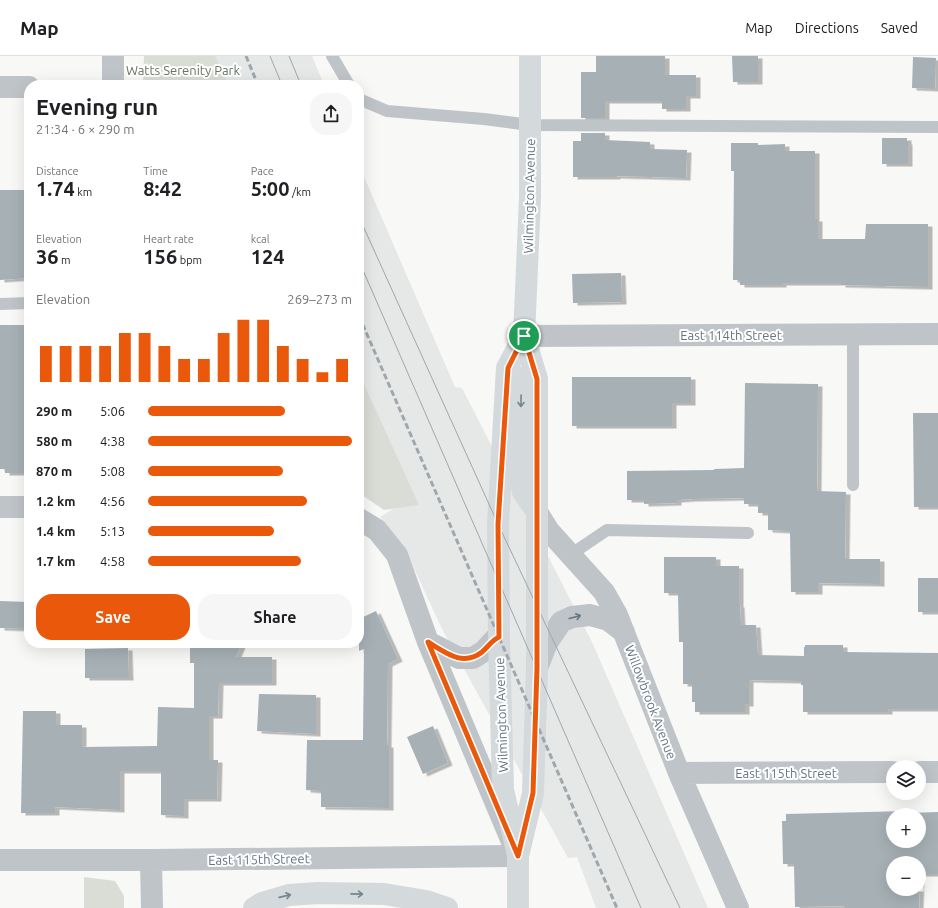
<!DOCTYPE html>
<html lang="en">
<head>
<meta charset="utf-8">
<style>
	body { margin:0; font-family:Ubuntu,sans-serif; background:#f6f6f6; color:#202124; height:100vh; display:flex; flex-direction:column; font-size:15px; white-space:nowrap }
	* { box-sizing:border-box; margin:0 }
	p { font-size:13px; color:#757577 }
	.icon { flex:none; width:22px; height:22px; fill:none; stroke:currentColor; stroke-width:2; stroke-linecap:round; stroke-linejoin:round }
	.map { position:relative; flex:1; overflow:hidden }
	.panel { position:absolute; left:24px; top:24px; width:340px; height:568px; display:flex; flex-direction:column; background:#fff; border-radius:16px; box-shadow:0 4px 16px #0002 }
	.panel>* { flex:none }
	.tools { position:absolute; left:886px; top:704px; display:grid; gap:8px }
	.tools a { display:grid; place-items:center; width:40px; height:40px; border-radius:50%; background:#fff; box-shadow:0 4px 16px #0002; font-size:20px }
	.pin { position:absolute; display:grid; place-items:center; width:34px; height:34px; color:#fff; margin:-17px; border:2px solid #fff; border-radius:50%; box-shadow:0 1px 4px #0007 }
	.round { display:grid; place-items:center; flex:none; width:42px; height:42px; border-radius:16px; background:#f6f6f6 }
	.summary { display:flex; align-items:center; justify-content:space-between; height:68px; padding:0 12px }
	h1 { font-size:22px; font-weight:600; line-height:30px }
	.stats { display:grid; grid-template-columns:repeat(3,1fr); gap:6px; height:68px; padding:4px 12px }
	.stats div { display:grid; align-content:center }
	.stats b { font-size:20px; font-weight:600 }
	.stats small { font-size:11px; font-weight:400 }
	.stats p { font-size:11px }
	.chart { height:112px; padding:8px 12px }
	.chart p { display:flex; justify-content:space-between }
	.chart svg { width:100%; height:72px; margin-top:4px; stroke:#ea580c; stroke-width:6 }
	.action { display:flex; gap:8px; margin-top:auto; padding:8px 12px }
	.action a { flex:1; height:46px; border-radius:16px; background:#ea580c; color:#fff; font-size:16px; font-weight:600; line-height:46px; text-align:center }
	.action a+a { background:#f6f6f6; color:#202124 }
	ul { padding:0 12px; list-style:none; font-size:13px }
	li { display:grid; grid-template-columns:64px 48px 1fr; align-items:center; height:30px }
	li i { height:10px; border-radius:5px; background:#ea580c }
	header { display:flex; align-items:center; gap:24px; box-sizing:border-box; height:56px; padding:0 20px; background:#fff; border-bottom:1px solid #e0e0e0 }
	header strong { font-size:19px }
	nav { display:flex; gap:22px; margin-inline-start:auto; font-size:14px }
	.map>svg:first-child { display:block }
	.built { fill:#e6e8e7 }
	.green { fill:#d9ddd5 }
	.building { fill:#a6b0b5; fill-rule:evenodd; filter:url(#shadow) }
	.lines { fill:none; stroke-linecap:round; stroke-linejoin:round }
	.lane { stroke:#bfc4c8; stroke-width:12 }
	.street { stroke:#bfc4c8; stroke-width:22 }
	.secondary { stroke:#d4d9dc; stroke-width:22 }
	.primary { stroke:#d4d9dc; stroke-width:22 }
	.tram { stroke:#9fa7ac; stroke-width:1 }
	.rail { stroke:#9fa7ac; stroke-width:3; stroke-dasharray:6 3; stroke-linecap:butt }
	.oneway { stroke:#75858e }
	.oneway2 { stroke:#647680 }
	.route-casing { stroke:#fff; stroke-width:8 }
	.route { stroke:#ea580c; stroke-width:5 }
	.labels { text-anchor:middle; stroke-width:4; stroke-linejoin:round; paint-order:stroke }
	.park-label { font-size:13px; fill:#687863; stroke:#fff }
	.street-label { font-size:13px; fill:#647680; stroke:#fff }
</style>
</head>
<body>
<header>
<strong>Map</strong>
<nav><a>Map</a><a>Directions</a><a>Saved</a></nav>
</header>
<div class="map">
<svg width="938" height="852" viewBox="0 0 938 852">
	<defs>
		<filter id="shadow"><feDropShadow dx="4.5" dy="2.5" stdDeviation="0" flood-color="#0004"/></filter>
	</defs>
	<rect width="100%" height="100%" fill="#f8f8f6"/>
	<!-- built -->
	<path class="built" d="M211 0H312L324 29H223Z
		M359 109 455 331 462 332 592 586 708 852H596L577 801 568 802 442 573 405 493 380 461 401 448 359 349Z"/>
	<!-- green -->
	<path class="green" d="M144 0H215L229 29H143Z
		M359 317 419 449 384 454 359 437Z
		M84 821 115 825 124 840V852H84Z"/>
	<!-- building -->
	<path class="building" d="M596 0H665V19H696V40H686V53H662V45H605V62H581V16H596Z
		M732 0H758V26H733Z
		M913 1 936 2 935 33 912 32Z
		M581 77H605V84L650 86V93L687 94 686 122 616 120V121H573V85H581Z
		M882 82H907V86H908V108H882Z
		M731 87H758V89L785 88V95H815V163H818V183H865L866 168H928V231L841 229V227H782V229H740V224H733L734 115H731Z
		M0 134H29V222L0 224Z
		M621 217 622 246 573 247 572 218Z
		M0 269H29V417H5V413H0Z
		M572 321H691V347H672V370H572Z
		M745 327 818 328 817 435 846 436 845 503H880V528L818 527V536H791L790 475 768 474V457H758V448H744V442L692 443 677 444V447L644 448V444H627V415L714 414V413L744 412Z
		M913 357H938V451H914Z
		M664 501H716V510H739V549H740L741 569H756L758 599 804 600V591H805V589H843V596L938 597V653H888V656H803V629H801V625L749 624V648H745V656H695V646H692V628H683V586H679L678 537H664Z
		M918 522H938V556H918Z
		M0 545 29 546V573L0 572Z
		M376 555 398 603 388 608 387 689H389V752L321 751V735L306 734 307 684H363L364 593 359 595V563Z
		M190 587H242L236 601H272V627H219L218 660H209V704H218L217 743H184V760L161 759V715H120V754L55 751V757H21L23 655H56V669H82V691L157 690 158 651 194 652V607H190Z
		M128 592 129 622H85V593Z
		M259 638 316 639V678L257 675Z
		M433 670 448 707 423 718 407 681Z
		M907 755V757L938 756V818H920L919 852H845V850L795 851 794 808H783L782 765H786V758ZM893 759H919V785H893ZM893 807H919V833H893Z"/>
	<g class="lines">
		<!-- lane -->
		<path class="lane" d="M332 0 349 29
			M359 43 387 55 484 63 530 69 938 71
			M0 248 29 247
			M853 429V279
			M570 499 607 474 748 477"/>
		<!-- street -->
		<path class="street" d="M113 0V29
			M0 31H29
			M524 280 938 278
			M0 451H29
			M537 456 549 475 604 536 617 559 679 717 738 852
			M428 586 459 602H473L484 595 495 583 499 581
			M537 612 547 587 561 566 572 561 590 559 608 564 624 576
			M919 716H938
			M679 717 893 716
			M0 804H151L518 800 428 586 397 499 377 474 359 463
			M151 804 152 852"/>
		<!-- secondary -->
		<path class="secondary" d="M517 321 521 326 520 420 523 436 537 456
			M517 795 503 734 499 581 498 468 507 312 524 280
			M518 852V800L533 737 537 612V323L524 280 530 142V0"/>
		<!-- primary -->
		<path class="primary" d="M254 852 262 847 289 839 318 837 384 838 426 845 447 852"/>
		<!-- tram -->
		<path class="tram" d="M270 0 282 29
			M289 0 301 29
			M359 161 498 468 680 852
			M359 205 641 852"/>
		<!-- rail -->
		<path class="rail" d="M246 0 258 29
			M359 260 617 852"/>
	</g>
	<!-- one-way arrows -->
	<defs><path id="oneway-shaft" d="M-6 0H5M1.5-3L5.5 0L1.5 3" fill="none" stroke-width="1.6" stroke-linecap="round" stroke-linejoin="round"/></defs>
	<g class="oneway">
		<use href="#oneway-shaft" transform="translate(521 345) rotate(91)"/>
		<use href="#oneway-shaft" transform="translate(357 838) rotate(1)"/>
		<use href="#oneway-shaft" transform="translate(285 840) rotate(-13)"/>
	</g>
	<use class="oneway2" href="#oneway-shaft" transform="translate(575 561) rotate(-15)"/>
	<g class="lines">
		<defs>
			<path id="route" d="M524 280 537 323V612L533 737 518 800 428 586C446 597 463 611 482 596 488 591 492 584 499 581L498 468 508 312Z"/>
		</defs>
		<!-- route casing -->
		<use href="#route" class="route-casing"/>
		<!-- route -->
		<use href="#route" class="route"/>
	</g>
	<g class="labels">
		<!-- park labels -->
		<g class="park-label">
			<text x="183" y="19">Watts Serenity Park</text>
		</g>
		<!-- street labels -->
		<g class="street-label">
			<text transform="translate(529 140) rotate(-89)" y="5">Wilmington Avenue</text>
			<text x="731" y="284">East 114th Street</text>
			<text transform="translate(651 646) rotate(69)" y="5">Willowbrook Avenue</text>
			<text transform="translate(501 659) rotate(-92)" y="5">Wilmington Avenue</text>
			<text x="786" y="722">East 115th Street</text>
			<text transform="translate(259 803) rotate(-1)" y="5">East 115th Street</text>
		</g>
	</g>
</svg>
<div class="tools">
<a><svg class="icon" aria-label="layers" viewBox="0 0 24 24"><path d="M12 4l9 5-9 5-9-5zM3 14l9 5 9-5"/></svg></a>
<a>+</a>
<a>−</a>
</div>
<div class="pin" style="left:524px;top:280px;background:#1e9e55"><svg class="icon" aria-label="arrive" viewBox="0 0 24 24"><path d="M6 21V4h12l-3 4 3 4H6"/></svg></div>
<section class="panel">
<div class="summary"><div><h1>Evening run</h1><p>21:34 · 6 × 290 m</p></div><a class="round"><svg class="icon" aria-label="share" viewBox="0 0 24 24"><path d="M12 15V3M7 8l5-5 5 5M5 13v7h14v-7"/></svg></a></div>
<div class="stats">
<div><p>Distance</p><b>1.74<small> km</small></b></div>
<div><p>Time</p><b>8:42</b></div>
<div><p>Pace</p><b>5:00<small> /km</small></b></div>
</div>
<div class="stats">
<div><p>Elevation</p><b>36<small> m</small></b></div>
<div><p>Heart rate</p><b>156<small> bpm</small></b></div>
<div><p>kcal</p><b>124</b></div>
</div>
<div class="chart"><p><span>Elevation</span>269–273 m</p>
<svg viewBox="0 0 160 44" preserveAspectRatio="none"><path d="M5 44V22M15 44V22M25 44V22M35 44V22M45 44V14M55 44V14M65 44V22M75 44V30M85 44V30M95 44V14M105 44V6M115 44V6M125 44V22M135 44V30M145 44V38M155 44V30"/></svg>
</div>
<ul>
<li><b>290 m</b>5:06<i style="width:67%"></i></li>
<li><b>580 m</b>4:38<i style="width:100%"></i></li>
<li><b>870 m</b>5:08<i style="width:66%"></i></li>
<li><b>1.2 km</b>4:56<i style="width:78%"></i></li>
<li><b>1.4 km</b>5:13<i style="width:62%"></i></li>
<li><b>1.7 km</b>4:58<i style="width:75%"></i></li>
</ul>
<div class="action"><a>Save</a><a>Share</a></div>
</section>
</div>
</body>
</html>
